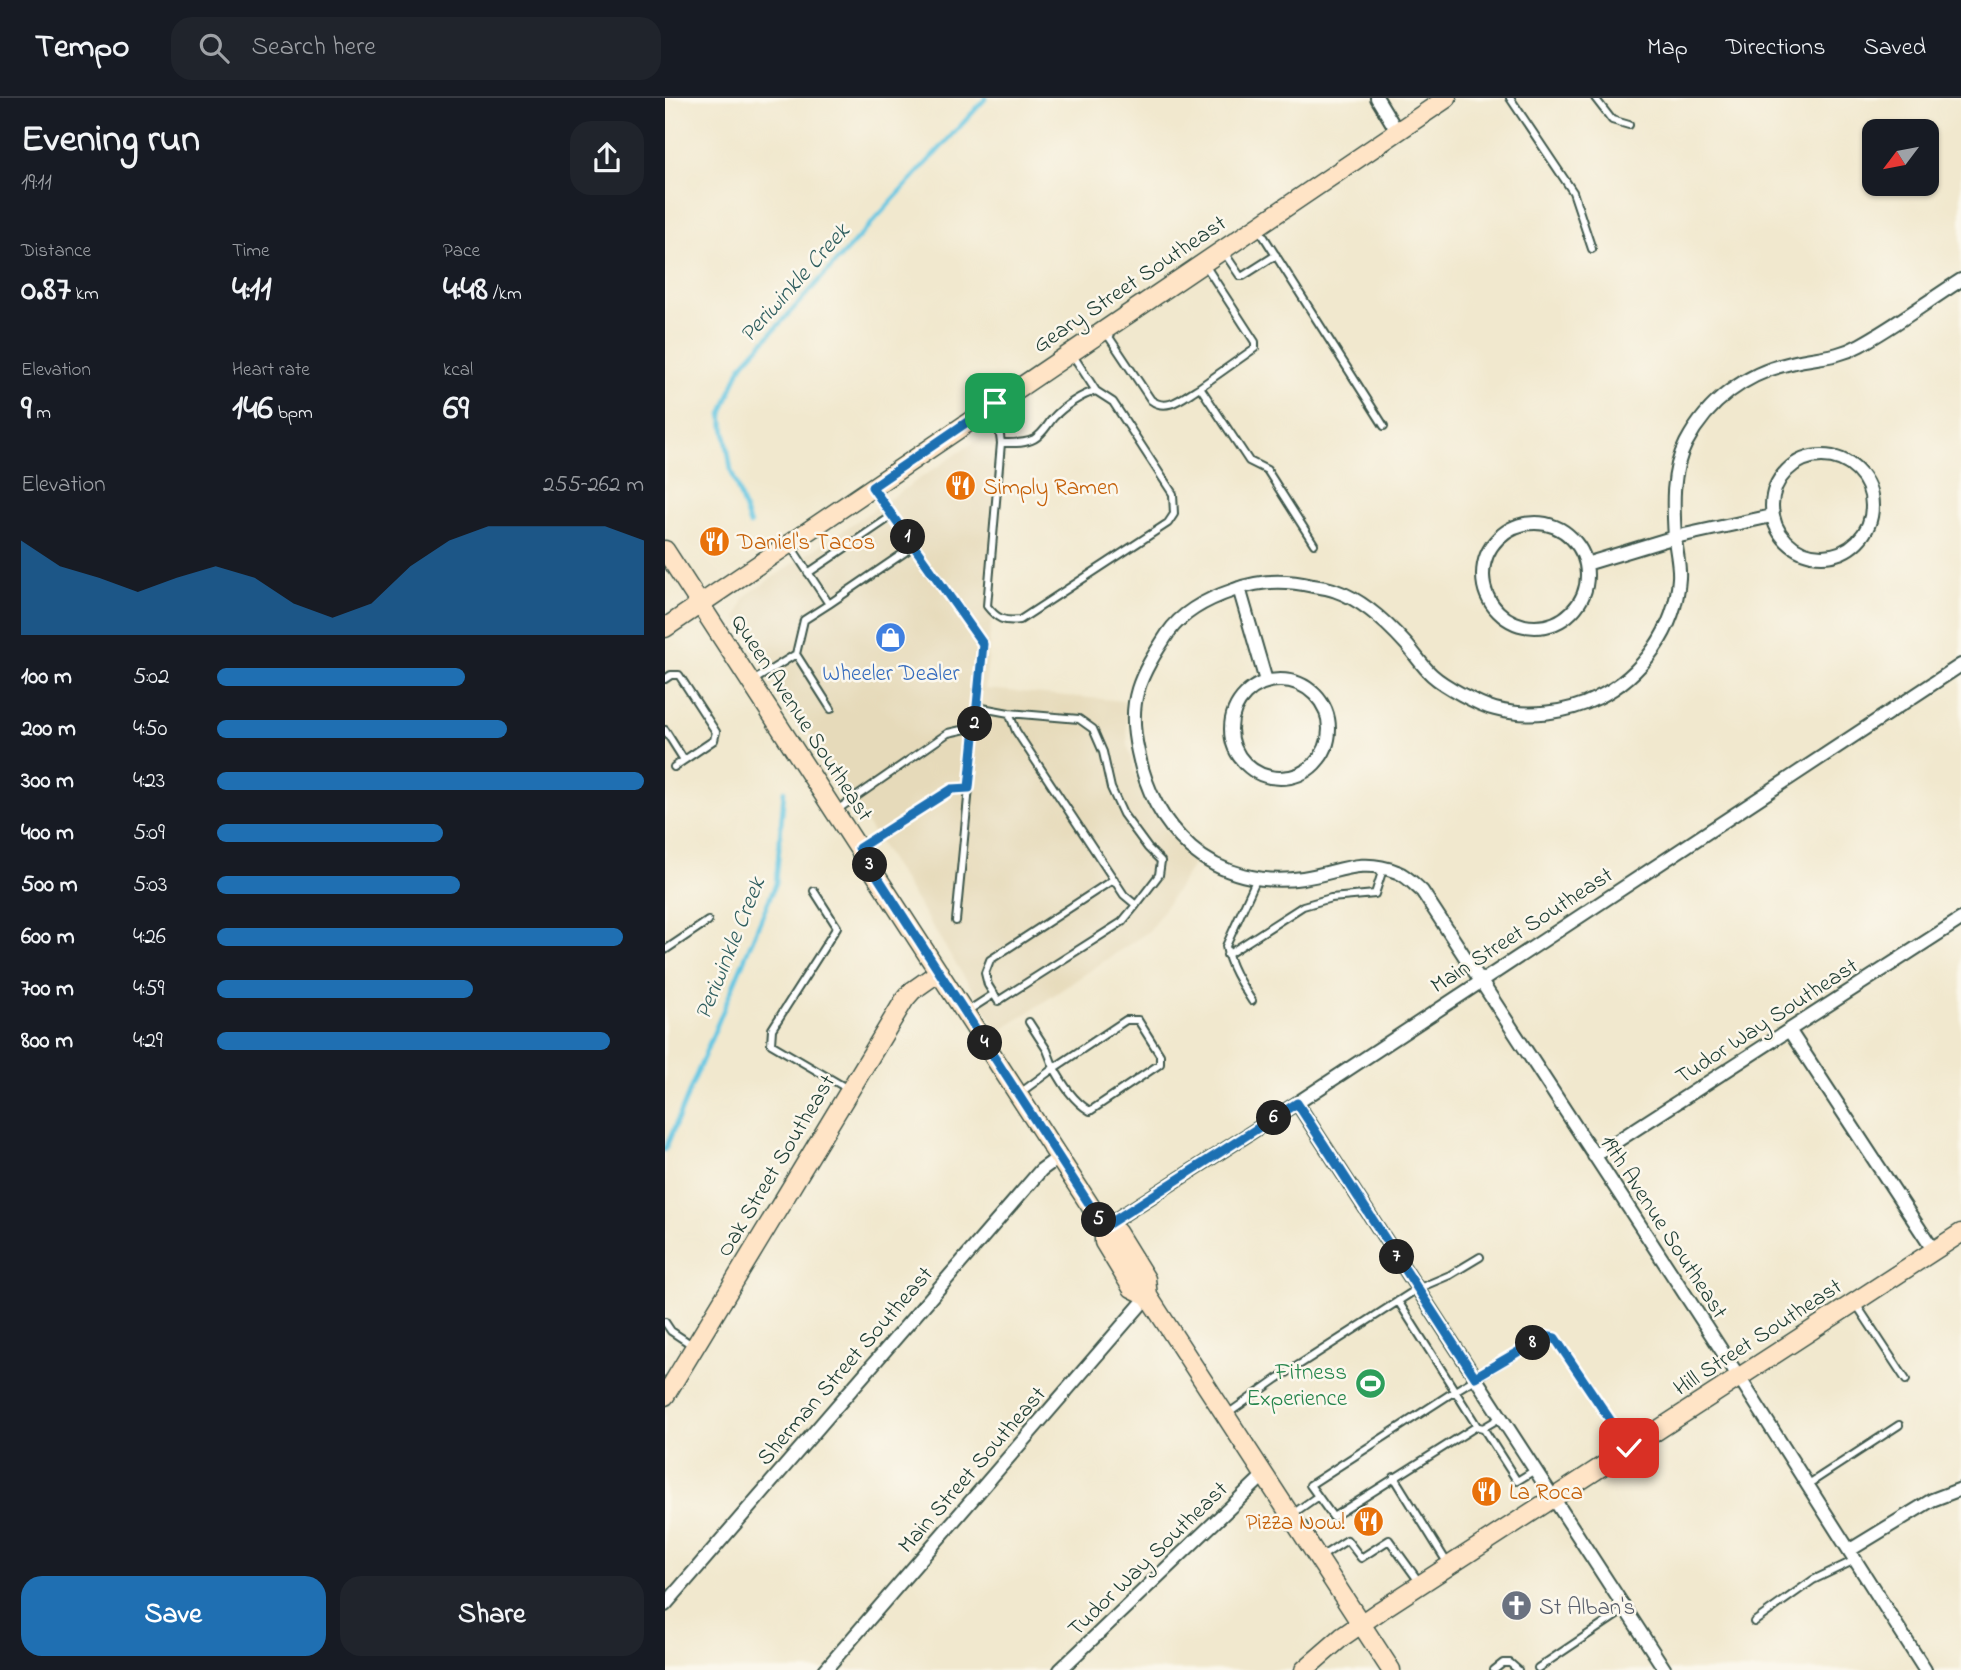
<!DOCTYPE html>
<html lang="en">
<head>
<meta charset="utf-8">
<style>
	body { margin:0; font-family:"Indie Flower",sans-serif; background:#20242c; color:#f1f3f6; height:100vh; display:flex; flex-direction:column; font-size:26px; white-space:nowrap }
	* { box-sizing:border-box; margin:0 }
	p { font-size:23px; color:#9ea1a6 }
	.icon { flex:none; width:38px; height:38px; fill:none; stroke:currentColor; stroke-width:2; stroke-linecap:round; stroke-linejoin:round }
	.map { position:relative; flex:1; overflow:hidden }
	.drawer { display:flex; flex-direction:column; background:#171b24; width:665px }
	.drawer>* { flex:none }
	.needle { width:46px; rotate:238deg }
	.buttons { position:absolute; left:1197px; top:21px; display:grid; gap:14px }
	.buttons a { display:grid; place-items:center; width:77px; height:77px; border-radius:14px; background:#171b24; box-shadow:0 2px 5px #0004; font-size:35px }
	.pin { position:absolute; display:grid; place-items:center; width:60px; height:60px; color:#fff; margin:-30px; border-radius:14px; box-shadow:0 4px 10px #0006 }
	.km { position:absolute; width:35px; height:35px; margin:-18px; border-radius:50%; background:#222; color:#fff; font-size:19px; line-height:35px; text-align:center }
	.round { display:grid; place-items:center; flex:none; width:74px; height:74px; border-radius:21px; background:#20242c }
	.overview { display:flex; align-items:center; justify-content:space-between; height:119px; padding:0 21px }
	h1 { font-size:38px; font-weight:700; line-height:52px }
	.metrics { display:grid; grid-template-columns:repeat(3,1fr); gap:10px; height:119px; padding:7px 21px }
	.metrics div { display:grid; align-content:center }
	.metrics b { font-size:35px; font-weight:700 }
	.metrics small { font-size:19px; font-weight:400 }
	.metrics p { font-size:19px }
	.chart { height:196px; padding:14px 21px }
	.chart p { display:flex; justify-content:space-between }
	.chart svg { width:100%; height:126px; margin-top:7px; fill:#1f6fb2; opacity:.7 }
	.cta { display:flex; gap:14px; margin-top:auto; padding:14px 21px }
	.cta a { flex:1; height:80px; border-radius:21px; background:#1f6fb2; color:#fff; font-size:28px; font-weight:700; line-height:80px; text-align:center }
	.cta a+a { background:#20242c; color:#f1f3f6 }
	ul { padding:0 21px; list-style:none; font-size:23px }
	li { display:grid; grid-template-columns:112px 84px 1fr; align-items:center; height:52px }
	li i { height:18px; border-radius:9px; background:#1f6fb2 }
	header { display:flex; align-items:center; gap:42px; box-sizing:border-box; height:98px; padding:0 35px; background:#171b24; border-bottom:2px solid #363941 }
	header strong { font-size:33px }
	nav { display:flex; gap:38px; margin-inline-start:auto; font-size:24px }
	.search { width:490px; height:63px; background:#20242c; display:flex; align-items:center; gap:18px; box-sizing:border-box; padding:0 24px; border-radius:21px; color:#9ea1a6; font-size:26px }
	main { display:flex; flex:1; min-height:0 }
	.map>svg:first-child { display:block }
	.built { fill:#e6daba }
	.lines { fill:none; stroke-linecap:round; stroke-linejoin:round }
	.stream { stroke:#64c6e2; stroke-width:4.5 }
	.lane-casing { stroke:#3e574b; stroke-width:10 }
	.street-casing { stroke:#3e574b; stroke-width:16 }
	.secondary-casing { stroke:#3e574b; stroke-width:21 }
	.lane { stroke:#fff; stroke-width:6 }
	.street { stroke:#fff; stroke-width:12 }
	.secondary { stroke:#ffe4c6; stroke-width:18 }
	.route-casing { stroke:#fff; stroke-width:14 }
	.route { stroke:#1f6fb2; stroke-width:9 }
	.labels { text-anchor:middle; stroke-width:5; stroke-linejoin:round; paint-order:stroke }
	.street-label { font-size:23px; fill:#1f3d34; stroke:#fbf7ec }
	.food-label { font-size:23px; fill:#c56008; stroke:#fbf7ec; text-anchor:start }
	.shop-label { font-size:23px; fill:#366cbe; stroke:#fbf7ec }
	.leisure-label { font-size:23px; fill:#27864d; stroke:#fbf7ec; text-anchor:end }
	.worship-label { font-size:23px; fill:#5b616d; stroke:#fbf7ec; text-anchor:start }
	.water-label { font-size:24px; font-style:italic; fill:#305f60; stroke:#fbf7ec }
</style>
</head>
<body>
<header>
<strong>Tempo</strong>
<div class="search"><svg class="icon" aria-label="search" viewBox="0 0 24 24"><circle cx="10" cy="10" r="6"/><path d="M15 15l6 6"/></svg>Search here</div>
<nav><a>Map</a><a>Directions</a><a>Saved</a></nav>
</header>
<main>
<section class="drawer">
<div class="overview"><div><h1>Evening run</h1><p>19:11</p></div><a class="round"><svg class="icon" aria-label="share" viewBox="0 0 24 24"><path d="M12 15V3M7 8l5-5 5 5M5 13v7h14v-7"/></svg></a></div>
<div class="metrics">
<div><p>Distance</p><b>0.87<small> km</small></b></div>
<div><p>Time</p><b>4:11</b></div>
<div><p>Pace</p><b>4:48<small> /km</small></b></div>
</div>
<div class="metrics">
<div><p>Elevation</p><b>9<small> m</small></b></div>
<div><p>Heart rate</p><b>146<small> bpm</small></b></div>
<div><p>kcal</p><b>69</b></div>
</div>
<div class="chart"><p><span>Elevation</span>255–262 m</p>
<svg viewBox="0 0 160 44" preserveAspectRatio="none"><path d="M0 44V11L10 20L20 24L30 29L40 24L50 20L60 24L70 33L80 38L90 33L100 20L110 11L120 6L130 6L140 6L150 6L160 11V44z"/></svg>
</div>
<ul>
<li><b>100 m</b>5:02<i style="width:58%"></i></li>
<li><b>200 m</b>4:50<i style="width:68%"></i></li>
<li><b>300 m</b>4:23<i style="width:100%"></i></li>
<li><b>400 m</b>5:09<i style="width:53%"></i></li>
<li><b>500 m</b>5:03<i style="width:57%"></i></li>
<li><b>600 m</b>4:26<i style="width:95%"></i></li>
<li><b>700 m</b>4:59<i style="width:60%"></i></li>
<li><b>800 m</b>4:29<i style="width:92%"></i></li>
</ul>
<div class="cta"><a>Save</a><a>Share</a></div>
</section>
<div class="map">
<svg width="1296" height="1572" viewBox="0 0 1296 1572">
	<rect width="100%" height="100%" fill="#fbf7ec"/>
	<filter id="ink" filterUnits="userSpaceOnUse"><feTurbulence type="fractalNoise" baseFrequency=".0143" numOctaves="2"/><feDisplacementMap in="SourceGraphic" scale="14" xChannelSelector="R" yChannelSelector="G"/><feConvolveMatrix kernelMatrix="1 2 1 2 8 2 1 2 1" color-interpolation-filters="sRGB"/></filter>
	<filter id="wash" filterUnits="userSpaceOnUse"><feTurbulence type="fractalNoise" baseFrequency=".00686" numOctaves="4" result="noise"/><feDisplacementMap in="SourceGraphic" scale="28" xChannelSelector="R" yChannelSelector="G"/><feGaussianBlur stdDeviation="1.57" result="paint"/><feColorMatrix in="noise" values="0 0 0 0 0 0 0 0 0 0 0 0 0 0 0 0 0 1.4 0 .05"/><feComposite in="paint" operator="in"/></filter>
	<g filter="url(#wash)">
		<rect width="100%" height="100%" fill="#f1e8ce"/>
		<!-- built -->
		<path class="built" d="M345 320 320 591 460 603 463 648 475 690 499 730 530 764 484 833 334 934 72 520 80 498Z"/>
		<g class="lines">
			<!-- stream -->
			<path class="stream" d="M85 427 66 372 57 316 76 268 321 0
				M0 1052 111 785 119 693"/>
		</g>
	</g>
	<g filter="url(#ink)">
		<g class="lines">
			<defs>
				<path id="lane" d="M845 0 908 94 927 151
					M930 0 947 22 964 27
					M594 131 719 328
					M558 153 575 178H578L611 157
					M440 233 486 302C503 315 519 298 535 289L584 363 602 372 649 446
					M407 256 431 293
					M535 289 590 250V244L540 167
					M331 309 336 345 322 508C332 521 339 524 355 522L503 425 509 416 508 396 448 304 431 293C417 296 398 309 388 320 382 327 379 335 369 341 360 346 347 345 336 345
					M209 392 318 546 291 823
					M143 475 227 418
					M164 506 249 448
					M131 556 166 611
					M0 581 6 577H14L51 634 49 642 9 669
					M88 583 131 556 139 522 164 506 125 447
					M312 609 344 615 414 621 428 631 438 654 446 690 458 716 483 750 496 763 494 777 471 807 459 797 351 633 344 615
					M0 632 19 662
					M172 712 283 635 310 629
					M196 749 287 691 304 690
					M449 781 325 862 320 875 323 887 333 903 457 824 471 807
					M149 793 172 829 107 931 106 946 183 991
					M0 852 43 823
					M562 857 638 808 666 800 710 796 718 771
					M587 903C576 886 564 868 561 848L592 780
					M301 914 329 896
					M355 995 389 970C398 986 408 1003 425 1013L495 966V957L473 922H461L389 970 382 952 364 924
					M733 1203 790 1293 880 1238 890 1240 964 1350
					M1191 1206 1241 1282
					M0 1224 6 1233 27 1247
					M790 1293 812 1328 668 1419 645 1387Z
					M561 1317 612 1281 752 1191 785 1177 815 1159
					M814 1329 818 1330 835 1320
					M818 1330 852 1383 870 1372
					M729 1379 783 1466
					M1142 1387 1234 1327
					M626 1417 653 1398
					M654 1460 682 1442 696 1460 724 1442 755 1485
					M1089 1524 1148 1482 1190 1462
					M873 1570 961 1511
					M829 1572 838 1565H845L853 1572"/>
				<path id="street" d="M712 0 732 33
					M1107 408a50 50 0 1 1 100 0a50 50 0 1 1-100 0Z
					M818 477a52 52 0 1 1 104 0a52 52 0 1 1-104 0Z
					M921 466 1010 439 1107 418
					M574 490 601 583
					M566 631a49 49 0 1 1 98 0a49 49 0 1 1-98 0Z
					M1124 932 1269 1153
					M632 1005 1000 1572
					M929 1058 1296 821
					M439 1129 632 1005 1296 567
					M1185 1452 1267 1402 1296 1391
					M0 1507 376 1072 394 1059
					M160 1572 483 1198
					M395 1572 598 1378
					M1260 1572 1074 1279 757 793C750 787 741 777 732 774 695 759 673 775 638 780 599 786 556 777 526 750 496 723 481 692 473 654 461 602 475 578 503 535 518 513 545 500 569 492 594 482 622 482 648 488 656 489 664 490 671 493 698 502 723 526 741 546 750 556 757 568 767 577 779 588 814 607 830 611 863 620 903 615 932 600 977 578 1011 531 1014 480 1015 467 1011 453 1010 440 1008 408 1006 374 1021 345 1043 303 1080 276 1126 265 1152 258 1170 261 1195 247 1230 228 1263 203 1296 182"/>
				<path id="secondary" d="M0 452 439 1129V1144L467 1190 483 1198
					M0 530 782 0
					M439 1129 452 1134 481 1181 483 1198 726 1572
					M0 1298 240 901 247 893 274 874
					M639 1572 677 1539 716 1512 1296 1135"/>
			</defs>
			<!-- lane casing -->
			<use href="#lane" class="lane-casing"/>
			<!-- street casing -->
			<use href="#street" class="street-casing"/>
			<!-- secondary casing -->
			<use href="#secondary" class="secondary-casing"/>
			<!-- lane -->
			<use href="#lane" class="lane"/>
			<!-- street -->
			<use href="#street" class="street"/>
			<!-- secondary -->
			<use href="#secondary" class="secondary"/>
		</g>
	</g>
	<g class="lines" filter="url(#ink)">
		<defs>
			<path id="route" d="M330 305 207 389 318 546 304 690 287 691 194 750 439 1129 632 1005 810 1279 880 1238 890 1240 964 1350"/>
		</defs>
		<!-- route casing -->
		<use href="#route" class="route-casing"/>
		<!-- route -->
		<use href="#route" class="route"/>
	</g>
	<!-- icons -->
	<defs>
		<symbol id="restaurant-disc" viewBox="-11 -11 22 22"><circle r="9.5" fill="#e8710a" stroke="#fbf7ec"/><path d="M-5-6h1v4h1v-4h1v4h1v-4h1v5L-1.5 .5V6h-2V.5L-5-1ZM5-6V6H3V1.5H1.5Q1.5-4 5-6Z" fill="#fff"/></symbol>
		<symbol id="shop-disc" viewBox="-11 -11 22 22"><circle r="9.5" fill="#3f7fe0" stroke="#fbf7ec"/><path d="M-5-2.5h2.3a2.7 3.5 0 0 1 5.4 0H5L5.5 6h-11ZM-1.5-2.5h3a1.5 2.3 0 0 0-3 0Z" fill="#fff"/></symbol>
		<symbol id="stadium-disc" viewBox="-11 -11 22 22"><circle r="9.5" fill="#2e9e5b" stroke="#fbf7ec"/><path d="M0-5a6.5 5 0 1 0 0 10a6.5 5 0 1 0 0-10ZM-3.5-1.8h7v3.6h-7Z" fill="#fff"/></symbol>
		<symbol id="church-disc" viewBox="-11 -11 22 22"><circle r="9.5" fill="#6b7280" stroke="#fbf7ec"/><path d="M-1.2-6h2.4v3.5h3.3v2.4h-3.3V6h-2.4V-.1h-3.3v-2.4h3.3Z" fill="#fff"/></symbol>
	</defs>
	<g fill-rule="evenodd">
		<use href="#restaurant-disc" x="278" y="370" width="35" height="35"/>
		<use href="#restaurant-disc" x="32" y="426" width="35" height="35"/>
		<use href="#shop-disc" x="208" y="522" width="35" height="35"/>
		<use href="#stadium-disc" x="688" y="1268" width="35" height="35"/>
		<use href="#restaurant-disc" x="804" y="1376" width="35" height="35"/>
		<use href="#restaurant-disc" x="686" y="1406" width="35" height="35"/>
		<use href="#church-disc" x="834" y="1490" width="35" height="35"/>
	</g>
	<g class="labels">
		<!-- street labels -->
		<g class="street-label">
			<text transform="translate(464 185) rotate(-34)" y="8">Geary Street Southeast</text>
			<text transform="translate(138 619) rotate(57)" y="8">Queen Avenue Southeast</text>
			<text transform="translate(856 831) rotate(-33)" y="8">Main Street Southeast</text>
			<text transform="translate(1101 922) rotate(-33)" y="8">Tudor Way Southeast</text>
			<text transform="translate(110 1067) rotate(-59)" y="8">Oak Street Southeast</text>
			<text transform="translate(1000 1128) rotate(57)" y="8">19th Avenue Southeast</text>
			<text transform="translate(1092 1238) rotate(-33)" y="8">Hill Street Southeast</text>
			<text transform="translate(179 1267) rotate(-49)" y="8">Sherman Street Southeast</text>
			<text transform="translate(306 1371) rotate(-49)" y="8">Main Street Southeast</text>
			<text transform="translate(482 1460) rotate(-44)" y="8">Tudor Way Southeast</text>
		</g>
		<!-- food labels -->
		<g class="food-label">
			<text x="318" y="396">Simply Ramen</text>
			<text x="72" y="451">Daniel's Tacos</text>
			<text x="844" y="1401">La Roca</text>
			<text x="680" y="1431" text-anchor="end">Pizza Now!</text>
		</g>
		<!-- shop labels -->
		<g class="shop-label">
			<text x="226" y="582">Wheeler Dealer</text>
		</g>
		<!-- leisure labels -->
		<g class="leisure-label">
			<text x="682" y="1281">Fitness<tspan x="682" dy="26">Experience</tspan></text>
		</g>
		<!-- worship labels -->
		<g class="worship-label">
			<text x="874" y="1516">St Alban's</text>
		</g>
		<!-- water labels -->
		<g class="water-label">
			<text transform="translate(129 184) rotate(-48)" y="8">Periwinkle Creek</text>
			<text transform="translate(64 850) rotate(-68)" y="8">Periwinkle Creek</text>
		</g>
	</g>
</svg>
<div class="buttons">
<a><svg class="needle" viewBox="-14 -14 28 28"><path d="M0-13l5 13h-10z" fill="#e53935"/><path d="M0 13l5-13h-10z" fill="#9ea1a6"/></svg></a>
</div>
<div class="pin" style="left:330px;top:305px;background:#1e9e55"><svg class="icon" aria-label="arrive" viewBox="0 0 24 24"><path d="M6 21V4h12l-3 4 3 4H6"/></svg></div>
<div class="pin" style="left:964px;top:1350px;background:#d93025"><svg class="icon" aria-label="check" viewBox="0 0 24 24"><path d="M5 12l5 5 9-10"/></svg></div>
<b class="km" style="left:243px;top:439px">1</b>
<b class="km" style="left:310px;top:626px">2</b>
<b class="km" style="left:205px;top:767px">3</b>
<b class="km" style="left:320px;top:945px">4</b>
<b class="km" style="left:434px;top:1122px">5</b>
<b class="km" style="left:609px;top:1020px">6</b>
<b class="km" style="left:732px;top:1159px">7</b>
<b class="km" style="left:868px;top:1245px">8</b>
</div>
</main>
</body>
</html>
